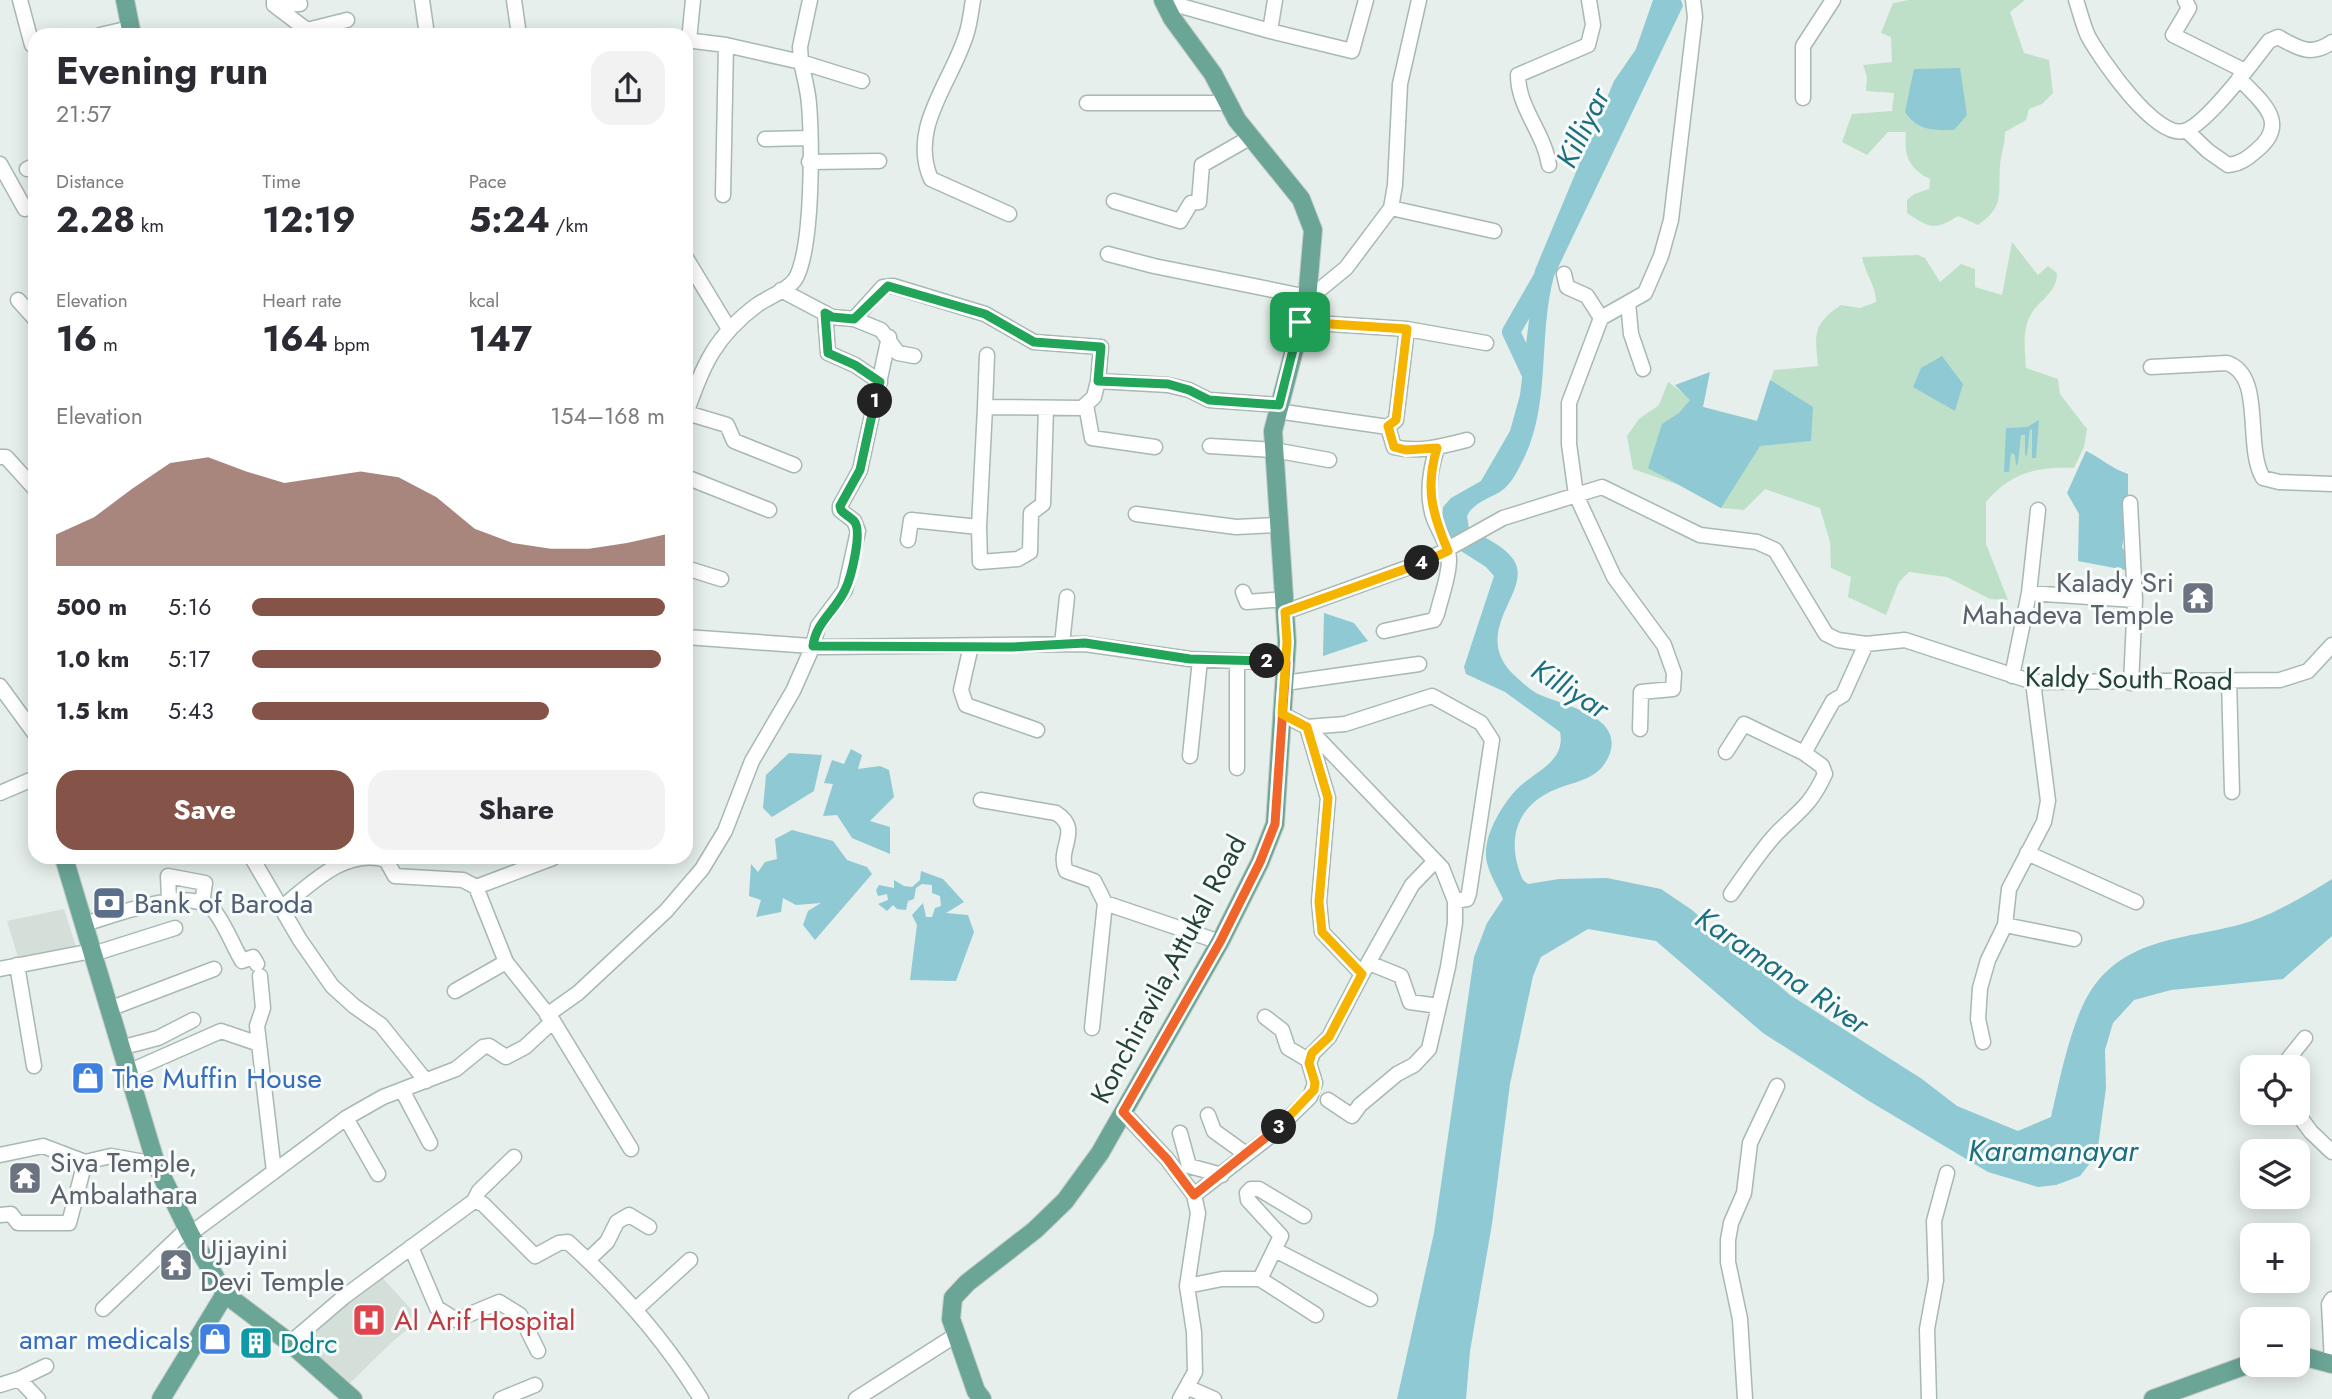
<!DOCTYPE html>
<html lang="en">
<head>
<meta charset="utf-8">
<style>
	body { margin:0; font-family:Jost,sans-serif; background:#f2f2f3; color:#2b2b33; height:100vh; display:flex; flex-direction:column; font-size:26px; white-space:nowrap }
	* { box-sizing:border-box; margin:0 }
	p { font-size:23px; color:#7c7c81 }
	.icon { flex:none; width:38px; height:38px; fill:none; stroke:currentColor; stroke-width:2; stroke-linecap:round; stroke-linejoin:round }
	.map { position:relative; flex:1; overflow:hidden }
	.drawer { position:absolute; left:28px; top:28px; width:665px; height:836px; display:flex; flex-direction:column; background:#fff; border-radius:21px; box-shadow:0 4px 18px #0003 }
	.drawer>* { flex:none }
	.tools { position:absolute; left:2240px; top:1055px; display:grid; gap:14px }
	.tools a { display:grid; place-items:center; width:70px; height:70px; border-radius:14px; background:#fff; box-shadow:0 4px 18px #0003; font-size:35px }
	.pin { position:absolute; display:grid; place-items:center; width:60px; height:60px; color:#fff; margin:-30px; border-radius:14px; box-shadow:0 4px 10px #0006 }
	.km { position:absolute; width:35px; height:35px; margin:-18px; border-radius:50%; background:#222; color:#fff; font-size:19px; line-height:35px; text-align:center }
	.round { display:grid; place-items:center; flex:none; width:74px; height:74px; border-radius:21px; background:#f2f2f3 }
	.headline { display:flex; align-items:center; justify-content:space-between; height:119px; padding:0 28px }
	h1 { font-size:38px; font-weight:700; line-height:52px }
	.stats { display:grid; grid-template-columns:repeat(3,1fr); gap:10px; height:119px; padding:7px 28px }
	.stats div { display:grid; align-content:center }
	.stats b { font-size:35px; font-weight:700 }
	.stats small { font-size:19px; font-weight:400 }
	.stats p { font-size:19px }
	.chart { height:196px; padding:14px 28px }
	.chart p { display:flex; justify-content:space-between }
	.chart svg { width:100%; height:126px; margin-top:7px; fill:#855347; opacity:.7 }
	.action { display:flex; gap:14px; margin-top:auto; padding:14px 28px }
	.action a { flex:1; height:80px; border-radius:21px; background:#855347; color:#fff; font-size:28px; font-weight:700; line-height:80px; text-align:center }
	.action a+a { background:#f2f2f3; color:#2b2b33 }
	ul { padding:0 28px; list-style:none; font-size:23px }
	li { display:grid; grid-template-columns:112px 84px 1fr; align-items:center; height:52px }
	li i { height:18px; border-radius:9px; background:#855347 }
	.map>svg:first-child { display:block }
	.built { fill:#d4dfda }
	.green { fill:#bfe0c8 }
	.water { fill:#8ec9d4 }
	.lines { fill:none; stroke-linecap:round; stroke-linejoin:round }
	.river { stroke:#8ec9d4; stroke-width:18 }
	.minor-casing { stroke:#a8b8b2; stroke-width:17 }
	.major-casing { stroke:#c2cac8; stroke-width:20 }
	.minor { stroke:#fff; stroke-width:14 }
	.major { stroke:#6aa596; stroke-width:18 }
	.split-1-casing { stroke:#fff; stroke-width:14 }
	.split-2-casing { stroke:#fff; stroke-width:14 }
	.split-3-casing { stroke:#fff; stroke-width:14 }
	.split-4-casing { stroke:#fff; stroke-width:14 }
	.split-5-casing { stroke:#fff; stroke-width:14 }
	.split-1 { stroke:#22a559; stroke-width:9 }
	.split-2 { stroke:#22a559; stroke-width:9 }
	.split-3 { stroke:#f0652b; stroke-width:9 }
	.split-4 { stroke:#f5b400; stroke-width:9 }
	.split-5 { stroke:#f5b400; stroke-width:9 }
	.labels { text-anchor:middle; stroke-width:6; stroke-linejoin:round; paint-order:stroke }
	.worship-label { font-size:28px; fill:#5b616d; stroke:#f7fbf9; text-anchor:start }
	.street-label { font-size:28px; fill:#24423a; stroke:#f7fbf9 }
	.service-label { font-size:28px; fill:#4e5e75; stroke:#f7fbf9; text-anchor:start }
	.shop-label { font-size:28px; fill:#366cbe; stroke:#f7fbf9; text-anchor:start }
	.health-label { font-size:28px; fill:#be3a42; stroke:#f7fbf9; text-anchor:start }
	.culture-label { font-size:28px; fill:#0d838f; stroke:#f7fbf9; text-anchor:start }
	.water-label { font-size:30px; font-style:italic; fill:#1c6f80; stroke:#f7fbf9 }
</style>
</head>
<body>
<div class="map">
<svg width="2332" height="1399" viewBox="0 0 2332 1399">
	<rect width="100%" height="100%" fill="#e6efeb"/>
	<!-- built -->
	<path class="built" d="M64 909 77 950 19 961 7 921Z
		M380 1275 420 1319 391 1343 344 1389 295 1339Z"/>
	<!-- green -->
	<path class="green" d="M1909 0H2025L2010 12 2024 53 2049 60 2053 93 2042 104 2029 109 2026 120 2005 132C2005 144 2001 154 2000 165 1998 195 2005 206 1978 225L1958 216C1934 231 1930 228 1907 213V200L1914 194 1929 189 1930 179C1908 168 1904 155 1906 132H1888L1867 155 1842 142 1852 114 1892 111 1894 93 1866 91 1867 77 1863 65 1892 62 1891 37 1881 33 1893 3Z
		M2012 242 2038 275 2048 266 2057 273C2057 294 2039 299 2030 316 2022 331 2025 351 2026 368L2058 379 2060 394 2087 429 2084 447 2074 468C2037 466 2010 473 1986 502V544L2008 600 1990 599 1947 577 1909 572 1899 582 1886 615 1848 597 1851 577 1831 568 1830 542 1820 508 1765 489 1744 510 1721 508 1679 485 1633 469 1627 436 1639 419 1659 405 1668 382 1703 407 1757 421 1774 370 1818 366C1815 334 1812 325 1841 305L1860 308 1876 302C1876 285 1865 274 1862 257L1918 255 1925 258 1940 282 1961 264 1975 269V287L2002 295Z"/>
	<!-- water -->
	<path class="water" d="M1653 0H1681L1683 6 1554 276C1538 335 1551 400 1525 456 1520 466 1513 481 1505 488 1492 499 1475 500 1467 516L1469 529C1483 537 1503 545 1513 559 1535 589 1471 628 1511 672 1518 679 1528 688 1536 693 1559 705 1623 714 1610 753 1599 784 1570 780 1546 794 1512 813 1508 847 1523 880L1528 884 1559 879 1607 878 1661 889 1692 910 1790 995 1922 1079 1957 1106 2018 1131 2051 1117C2060 1080 2072 1012 2097 982 2139 930 2207 940 2262 917 2286 907 2310 893 2332 879V936L2283 979 2171 990 2134 1000 2113 1023 2105 1050 2106 1088 2097 1154 2080 1176 2056 1185 2038 1187 1988 1172 1869 1101 1763 1033 1656 941 1588 929 1541 957 1533 976 1510 1084 1492 1224 1470 1351 1466 1399H1397L1434 1233 1474 957 1487 923 1503 899C1498 888 1490 875 1487 863 1481 839 1501 806 1517 789 1535 771 1566 762 1560 732L1505 692 1466 674 1464 667 1494 576 1486 567 1447 542 1442 520 1443 507 1451 498 1481 481 1510 431 1520 395 1535 270 1614 81 1636 49Z
		M1960 68 1967 115 1954 130C1932 130 1918 131 1905 112L1914 69Z
		M1942 356 1963 384 1955 411 1913 387 1921 368Z
		M1710 372 1703 407 1757 421 1770 380 1813 407 1811 441 1760 446 1721 508 1648 468 1662 424 1679 413 1690 400 1675 385Z
		M2039 420 2036 458H2032V430L2030 429 2027 455 2025 456V435H2021L2018 463 2016 466 2015 455 2011 453 2009 472H2004L2006 428 2027 427Z
		M2086 451C2101 458 2112 469 2128 474V513L2122 547 2133 566 2125 570 2078 561 2079 514 2067 493Z
		M1324 613 1354 623 1368 641 1323 656Z
		M851 749 862 755 858 769 880 766 889 770 894 797 870 821 890 827V854L852 838 837 815 823 816 833 784 824 783 832 760 844 764Z
		M789 753 822 755 814 791 772 817 763 808 766 775Z
		M792 830 833 841 847 860 867 867 872 874 815 940 803 925 808 911 821 903 796 905 783 898 781 912 756 917 761 900 749 896 751 864 758 872 765 862 777 859 775 839Z
		M921 871 943 879 964 902 946 913 968 915 974 932 956 981 910 980 917 925 912 915 923 903 926 917H932L935 908 941 906 940 896 932 893V885L922 884 916 888 914 899 908 901 906 910 897 909 893 905 887 911 878 904 888 900 887 894 878 896 876 890 879 885 894 888V880L904 886 912 887 920 880Z"/>
	<g class="lines">
		<!-- river -->
		<path class="river" d="M1533 379 1511 332 1542 278"/>
		<defs>
			<path id="minor" d="M20 0 32 45
				M422 0 427 35
				M514 0 519 35
				M973 0C971 11 970 22 967 32 953 81 908 127 931 179L1009 214
				M2076 0C2080 12 2083 25 2088 36 2100 58 2155 139 2184 131 2206 126 2254 60 2269 41L2278 37C2298 48 2311 57 2332 42
				M2185 0 2189 8 2173 35 2245 71
				M274 1V5L300 4
				M1163 1 1270 31 1275 0
				M274 5 307 30 347 20
				M1270 31 1352 51 1366 0
				M100 35 130 28
				M686 40 726 45 801 62 800 47 810 0
				M689 40 693 0
				M1803 98V46L1833 0
				M1087 103H1227
				M2187 131 2208 151 2228 165C2240 164 2248 158 2257 150 2291 122 2260 101 2239 78
				M765 139 809 138
				M809 162 879 161
				M0 164 25 209
				M1549 165C1544 132 1518 108 1518 75L1588 45 1593 25 1589 0
				M27 169 35 165
				M723 195 726 45
				M1114 201 1180 221 1191 203 1199 202 1202 165 1251 137
				M1391 208 1494 231
				M1108 254 1154 266 1308 297
				M686 258 729 329
				M1564 274 1567 287 1587 296 1601 318
				M781 290 832 317 854 319 883 287 893 286 985 314 1034 342 1101 347 1098 381 1168 385 1189 390 1209 400 1279 405
				M18 300 35 319
				M1307 300 1346 268 1391 208 1395 185 1400 84 1419 0
				M1628 303 1631 334 1643 369
				M825 313 828 353 855 365 880 382
				M854 319 881 330 898 353 914 356
				M1300 322 1407 329 1486 343
				M2151 367 2227 363C2265 375 2244 446 2263 478L2279 482 2332 484
				M1086 405 1092 438 1155 447
				M985 407 987 355
				M1277 411 1388 427 1396 420 1407 329
				M687 413 727 425 734 441 794 465
				M686 414C702 367 715 336 757 305 768 297 789 290 796 278 813 246 812 142 809 104 808 90 804 76 801 62L862 81
				M1388 427 1394 447C1419 453 1443 446 1467 440
				M1210 446 1274 450 1329 460
				M0 457H6L35 489
				M686 477 769 510
				M2130 503 2135 600 2131 683
				M1136 514 1236 527 1279 525
				M979 527 980 562 1018 559 1030 552 1031 513 1043 504 1046 408
				M908 540 911 520 979 527 985 407 1082 408 1094 397 1098 381
				M686 568 721 579
				M1243 592 1247 602 1285 599
				M2029 593 2135 600
				M1285 612 1426 561 1503 518 1602 487 1700 535 1757 542 1775 550 1826 634 1838 640 1866 644 1905 640 2033 682 2280 680 2308 671 2332 645
				M1384 631 1434 620 1437 614C1441 597 1449 577 1449 560 1449 545 1439 532 1434 519 1426 497 1430 470 1437 448
				M686 637 825 647 1085 644 1190 659 1286 663
				M1062 644 1067 597
				M971 646 961 690 966 705 1037 730
				M2012 676 2029 593 2038 510
				M2229 679 2232 792
				M1285 683 1419 664
				M0 686 35 734
				M1282 714 1307 727 1345 724 1432 696 1481 723 1492 740 1469 893 1467 899 1455 901V923L1448 967 1429 1049 1414 1065 1397 1074 1360 1105 1352 1116 1328 1100
				M1308 728 1442 868 1455 901
				M1640 729 1641 692 1673 689 1674 673 1664 645 1614 577 1576 495 1569 444V403L1601 318 1645 293 1661 256 1671 220 1695 17 1693 0
				M1726 752 1744 724 1804 753 1833 701 1843 695 1866 644
				M1190 756 1200 660
				M1237 768V662
				M0 793 35 778
				M981 800 1056 813C1083 830 1056 848 1066 871L1094 881 1105 903 1092 1028
				M2027 853 2136 902
				M252 858 300 940 332 986 354 1006 381 1025 426 1081
				M476 887 553 858
				M1731 894C1746 873 1760 851 1777 833 1800 810 1810 806 1825 774L1822 766 1804 753
				M169 900 168 876 205 883 202 903
				M1105 903 1220 942
				M281 908C310 885 345 847 386 860L395 876 463 880 476 887 506 962 553 1021 631 1149
				M84 924C114 916 192 883 215 912 226 926 233 946 242 961L253 957 257 964
				M2005 925 2074 939
				M93 954 175 928
				M1369 963 1401 976 1410 1002 1439 1006
				M17 965 34 1066
				M0 969 92 951
				M1362 974 1412 885 1435 861
				M260 976 263 1008 257 1026 274 1172
				M455 991 506 962
				M109 1009 214 969
				M547 1015 578 993 666 911 702 869 725 831 752 761 793 691 813 646 818 626 845 590 858 531 854 521 840 510V506L860 470 889 337
				M1265 1017 1282 1030 1288 1048 1310 1061
				M1983 1042 1978 1019 1980 988 1988 960 2005 925 2009 889 2044 822 2048 801 2033 682
				M120 1048 158 1038 193 1020
				M2281 1068 2305 1038
				M128 1072 221 1031 259 1044
				M402 1090 430 1143
				M1123 1112 1167 1159 1194 1195 1198 1213 1187 1286 1194 1332 1195 1372 1180 1399
				M2297 1113 2311 1132 2332 1152
				M1208 1115 1214 1131 1246 1154
				M346 1118 378 1174
				M1180 1133 1189 1166 1222 1175
				M0 1155 43 1146 85 1162 111 1156 156 1164
				M1194 1195 1269 1137 1310 1097 1315 1083 1309 1063 1313 1053 1329 1037 1362 974 1322 932 1319 902 1328 798 1307 727
				M474 1201 479 1191 514 1157
				M0 1215 11 1214 18 1223H69L85 1162
				M190 1234 346 1118 383 1097 456 1069 483 1047 489 1046 506 1057 525 1047 553 1021
				M411 1247 437 1308 456 1320 499 1302 520 1315 538 1351
				M1275 1250 1370 1299
				M588 1260 607 1242 617 1222 629 1215 649 1227
				M1260 1279 1316 1315
				M1187 1286 1222 1279H1260L1281 1236 1248 1200 1247 1193 1251 1189H1259L1304 1216
				M103 1309 187 1229
				M635 1310 690 1260
				M290 1343 345 1296 474 1201 483 1204 535 1256 559 1243 568 1242C619 1288 665 1340 701 1399
				M2332 1363 2329 1304 2332 1299
				M0 1385 19 1379
				M1189 1388 1214 1399
				M38 1399 19 1379 46 1366
				M501 1399 535 1385
				M856 1399 956 1335
				M1745 1399 1740 1319 1728 1262V1240L1731 1223 1744 1193 1750 1143 1777 1086
				M1929 1399 1927 1329 1936 1280 1934 1221 1947 1173"/>
			<path id="major" d="M125 0 132 35
				M64 858 156 1164 190 1234 225 1294 290 1343 353 1399
				M2298 1355 2332 1364
				M161 1399 225 1294
				M982 1399 976 1391 951 1319 953 1298 967 1283 1035 1230 1065 1201 1100 1153 1220 942 1260 862 1275 824 1287 642 1273 431 1307 300 1313 230 1301 199 1237 120 1213 74 1172 18 1163 0
				M2153 1399 2252 1363"/>
		</defs>
		<!-- minor casing -->
		<use href="#minor" class="minor-casing"/>
		<!-- major casing -->
		<use href="#major" class="major-casing"/>
		<!-- minor -->
		<use href="#minor" class="minor"/>
		<!-- major -->
		<use href="#major" class="major"/>
	</g>
	<g class="lines">
		<defs>
			<path id="split-1" d="M875 401 880 382 855 365 828 353 825 313 832 317 854 319 888 286 985 314 1034 342 1101 347 1098 381 1168 384 1189 390 1209 400 1279 405 1300 322"/>
			<path id="split-2" d="M875 401 860 470 840 506 841 510C844 514 850 517 854 521 863 531 851 578 845 590 835 611 816 622 813 646L1012 647 1085 643 1190 659 1267 661"/>
			<path id="split-3" d="M1267 661 1286 663 1275 824 1260 862 1220 942 1123 1112 1167 1159 1194 1195 1279 1127"/>
			<path id="split-4" d="M1279 1127 1314 1090 1315 1083 1309 1063 1312 1053 1329 1037 1362 974 1322 932 1319 902 1328 798 1307 727 1282 714 1287 642 1285 612 1422 563"/>
			<path id="split-5" d="M1300 322 1407 329 1396 420 1388 426 1394 447 1406 450 1437 448C1425 488 1432 513 1448 551L1422 563"/>
		</defs>
		<!-- split-1 casing -->
		<use href="#split-1" class="split-1-casing"/>
		<!-- split-2 casing -->
		<use href="#split-2" class="split-2-casing"/>
		<!-- split-3 casing -->
		<use href="#split-3" class="split-3-casing"/>
		<!-- split-4 casing -->
		<use href="#split-4" class="split-4-casing"/>
		<!-- split-5 casing -->
		<use href="#split-5" class="split-5-casing"/>
		<!-- split-1 -->
		<use href="#split-1" class="split-1"/>
		<!-- split-2 -->
		<use href="#split-2" class="split-2"/>
		<!-- split-3 -->
		<use href="#split-3" class="split-3"/>
		<!-- split-4 -->
		<use href="#split-4" class="split-4"/>
		<!-- split-5 -->
		<use href="#split-5" class="split-5"/>
	</g>
	<!-- icons -->
	<defs>
		<symbol id="temple-square" viewBox="-11 -11 22 22"><rect x="-9" y="-9" width="18" height="18" rx="4" fill="#6b7280" stroke="#f7fbf9"/><path d="M0-6L5-2H3V0L6.5 2.5H4V6H1.5V3h-3V6H-4V2.5H-6.5L-3 0V-2H-5Z" fill="#fff"/></symbol>
		<symbol id="bank-square" viewBox="-11 -11 22 22"><rect x="-9" y="-9" width="18" height="18" rx="4" fill="#5c6f8a" stroke="#f7fbf9"/><path d="M-6-4H6V4H-6ZM0-2.3a2.3 2.3 0 1 0 0 4.6a2.3 2.3 0 1 0 0-4.6Z" fill="#fff"/></symbol>
		<symbol id="shop-square" viewBox="-11 -11 22 22"><rect x="-9" y="-9" width="18" height="18" rx="4" fill="#3f7fe0" stroke="#f7fbf9"/><path d="M-5-2.5h2.3a2.7 3.5 0 0 1 5.4 0H5L5.5 6h-11ZM-1.5-2.5h3a1.5 2.3 0 0 0-3 0Z" fill="#fff"/></symbol>
		<symbol id="hospital-square" viewBox="-11 -11 22 22"><rect x="-9" y="-9" width="18" height="18" rx="4" fill="#e0444e" stroke="#f7fbf9"/><path d="M-5-5h3v3.5h4V-5h3V5h-3V1.5h-4V5h-3Z" fill="#fff"/></symbol>
		<symbol id="building-square" viewBox="-11 -11 22 22"><rect x="-9" y="-9" width="18" height="18" rx="4" fill="#0f9aa8" stroke="#f7fbf9"/><path d="M-4-6H4V6H1V3H-1V6H-4ZM-2.5-4.3h1.7v1.8h-1.7ZM.8-4.3h1.7v1.8H.8ZM-2.5-1h1.7V.8h-1.7ZM.8-1h1.7V.8H.8Z" fill="#fff"/></symbol>
	</defs>
	<g fill-rule="evenodd">
		<use href="#temple-square" x="2179" y="579" width="38" height="38"/>
		<use href="#bank-square" x="90" y="884" width="38" height="38"/>
		<use href="#shop-square" x="69" y="1059" width="38" height="38"/>
		<use href="#temple-square" x="6" y="1159" width="38" height="38"/>
		<use href="#temple-square" x="157" y="1246" width="38" height="38"/>
		<use href="#hospital-square" x="350" y="1301" width="38" height="38"/>
		<use href="#shop-square" x="196" y="1320" width="38" height="38"/>
		<use href="#building-square" x="237" y="1324" width="38" height="38"/>
	</g>
	<g class="labels">
		<!-- worship labels -->
		<g class="worship-label">
			<text x="2174" y="592" text-anchor="end">Kalady Sri<tspan x="2174" dy="32">Mahadeva Temple</tspan></text>
			<text x="50" y="1172">Siva Temple,<tspan x="50" dy="32">Ambalathara</tspan></text>
			<text x="200" y="1259">Ujjayini<tspan x="200" dy="32">Devi Temple</tspan></text>
		</g>
		<!-- street labels -->
		<g class="street-label">
			<text transform="translate(2129 678) rotate(1)" y="10">Kaldy South Road</text>
			<text transform="translate(1168 969) rotate(-62)" y="10">Konchiravila,Attukal Road</text>
		</g>
		<!-- service labels -->
		<g class="service-label">
			<text x="134" y="913">Bank of Baroda</text>
		</g>
		<!-- shop labels -->
		<g class="shop-label">
			<text x="112" y="1088">The Muffin House</text>
			<text x="190" y="1349" text-anchor="end">amar medicals</text>
		</g>
		<!-- health labels -->
		<g class="health-label">
			<text x="394" y="1330">Al Arif Hospital</text>
		</g>
		<!-- culture labels -->
		<g class="culture-label">
			<text x="280" y="1353">Ddrc</text>
		</g>
		<!-- water labels -->
		<g class="water-label">
			<text transform="translate(1583 128) rotate(-64)" y="10">Killiyar</text>
			<text transform="translate(1570 689) rotate(32)" y="10">Killiyar</text>
			<text transform="translate(1782 971) rotate(34)" y="10">Karamana River</text>
			<text x="2053" y="1161">Karamanayar</text>
		</g>
	</g>
</svg>
<div class="tools">
<a><svg class="icon" aria-label="locate" viewBox="0 0 24 24"><circle cx="12" cy="12" r="6"/><path d="M12 2v4M12 18v4M2 12h4M18 12h4"/></svg></a>
<a><svg class="icon" aria-label="layers" viewBox="0 0 24 24"><path d="M12 4l9 5-9 5-9-5zM3 14l9 5 9-5"/></svg></a>
<a>+</a>
<a>−</a>
</div>
<div class="pin" style="left:1300px;top:322px;background:#1e9e55"><svg class="icon" aria-label="arrive" viewBox="0 0 24 24"><path d="M6 21V4h12l-3 4 3 4H6"/></svg></div>
<b class="km" style="left:875px;top:401px">1</b>
<b class="km" style="left:1267px;top:661px">2</b>
<b class="km" style="left:1279px;top:1127px">3</b>
<b class="km" style="left:1422px;top:563px">4</b>
<section class="drawer">
<div class="headline"><div><h1>Evening run</h1><p>21:57</p></div><a class="round"><svg class="icon" aria-label="share" viewBox="0 0 24 24"><path d="M12 15V3M7 8l5-5 5 5M5 13v7h14v-7"/></svg></a></div>
<div class="stats">
<div><p>Distance</p><b>2.28<small> km</small></b></div>
<div><p>Time</p><b>12:19</b></div>
<div><p>Pace</p><b>5:24<small> /km</small></b></div>
</div>
<div class="stats">
<div><p>Elevation</p><b>16<small> m</small></b></div>
<div><p>Heart rate</p><b>164<small> bpm</small></b></div>
<div><p>kcal</p><b>147</b></div>
</div>
<div class="chart"><p><span>Elevation</span>154–168 m</p>
<svg viewBox="0 0 160 44" preserveAspectRatio="none"><path d="M0 44V33L10 27L20 17L30 8L40 6L50 11L60 15L70 13L80 11L90 13L100 20L110 31L120 36L130 38L140 38L150 36L160 33V44z"/></svg>
</div>
<ul>
<li><b>500 m</b>5:16<i style="width:100%"></i></li>
<li><b>1.0 km</b>5:17<i style="width:99%"></i></li>
<li><b>1.5 km</b>5:43<i style="width:72%"></i></li>
</ul>
<div class="action"><a>Save</a><a>Share</a></div>
</section>
</div>
</body>
</html>
